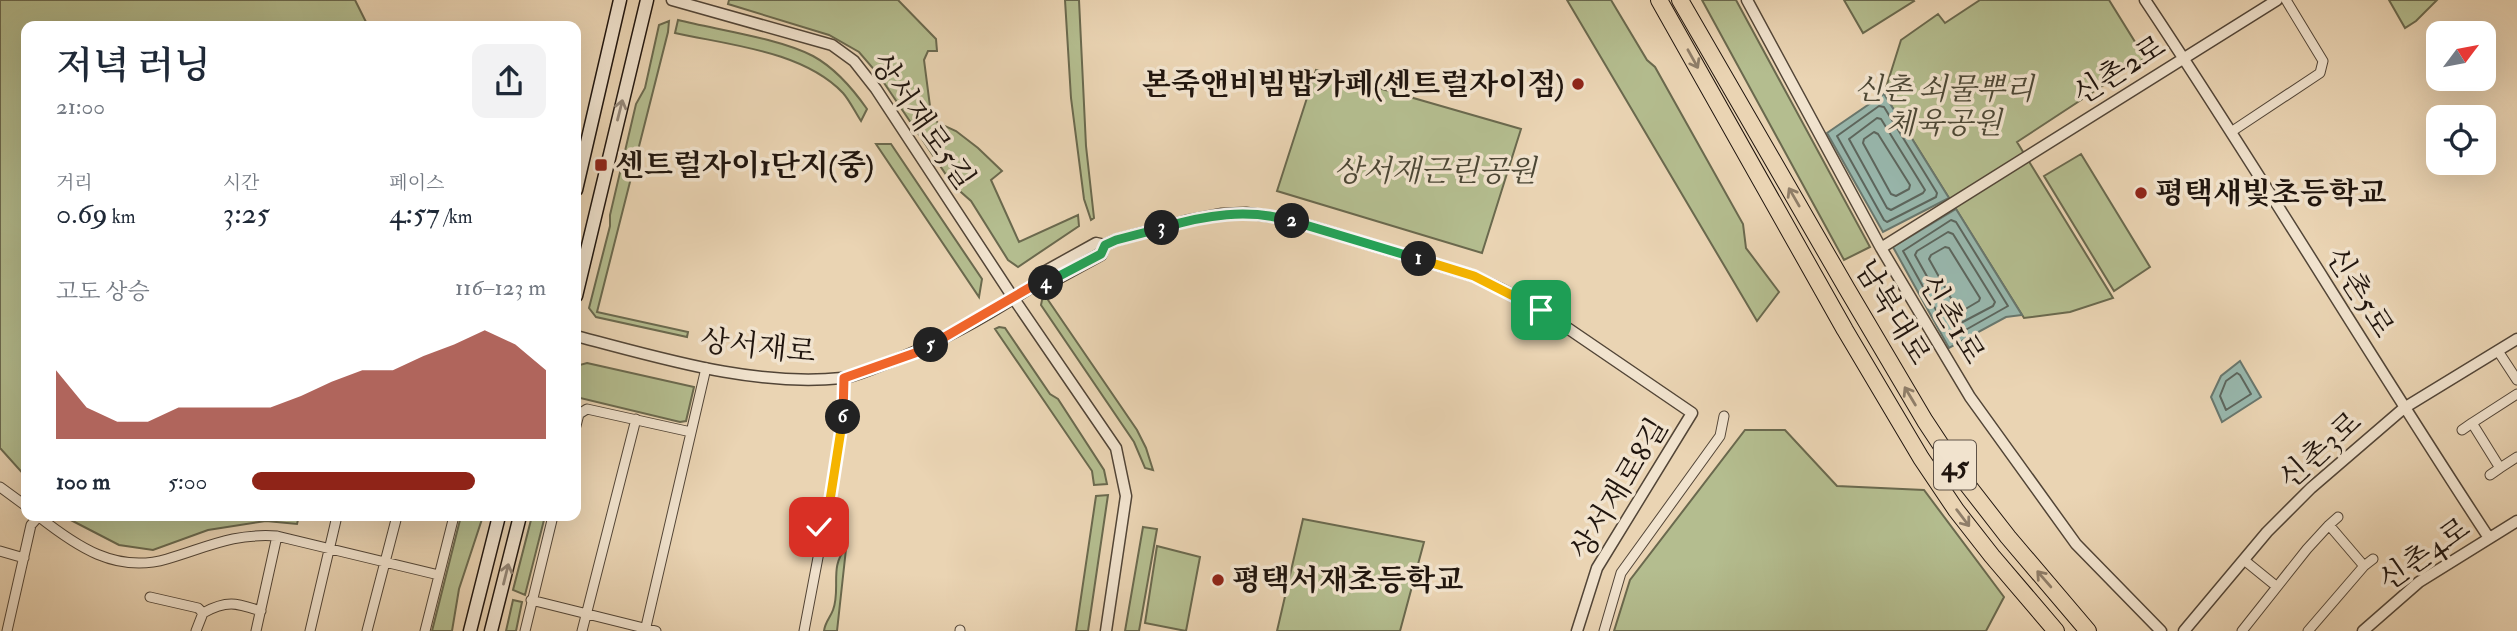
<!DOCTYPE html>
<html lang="ko">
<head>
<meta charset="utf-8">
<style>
	body { margin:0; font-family:"IM FELL Double Pica","Noto Serif KR",serif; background:#f2f2f3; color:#1f2937; height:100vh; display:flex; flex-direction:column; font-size:26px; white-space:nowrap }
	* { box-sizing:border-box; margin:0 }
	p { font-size:23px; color:#747a83 }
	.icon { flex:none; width:38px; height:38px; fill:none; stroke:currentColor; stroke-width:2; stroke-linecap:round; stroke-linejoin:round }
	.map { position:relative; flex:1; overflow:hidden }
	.drawer { position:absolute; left:21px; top:21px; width:560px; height:500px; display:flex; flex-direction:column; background:#fff; border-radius:14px; box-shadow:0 7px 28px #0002 }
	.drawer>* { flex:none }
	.needle { width:46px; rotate:58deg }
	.fabs { position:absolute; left:2426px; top:21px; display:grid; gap:14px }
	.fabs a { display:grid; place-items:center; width:70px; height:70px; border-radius:14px; background:#fff; box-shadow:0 7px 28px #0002; font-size:35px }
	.pin { position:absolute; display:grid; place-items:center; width:60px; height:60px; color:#fff; margin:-30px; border-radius:14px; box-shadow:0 4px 10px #0006 }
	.km { position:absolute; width:35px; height:35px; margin:-18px; border-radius:50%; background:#222; color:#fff; font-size:19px; line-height:35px; text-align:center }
	.round { display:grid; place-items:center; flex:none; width:74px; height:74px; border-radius:14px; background:#f2f2f3 }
	.head { display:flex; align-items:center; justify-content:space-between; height:119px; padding:0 35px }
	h1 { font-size:38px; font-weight:600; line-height:52px }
	.stats { display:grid; grid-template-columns:repeat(3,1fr); gap:10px; height:119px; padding:7px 35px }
	.stats div { display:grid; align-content:center }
	.stats b { font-size:30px; font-weight:600 }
	.stats small { font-size:19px; font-weight:400 }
	.stats p { font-size:19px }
	.chart { height:196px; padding:14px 35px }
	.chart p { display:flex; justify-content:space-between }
	.chart svg { width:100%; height:126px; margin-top:7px; fill:#8f2418; opacity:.7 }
	ul { padding:0 35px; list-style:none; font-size:23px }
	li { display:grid; grid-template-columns:112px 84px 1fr; align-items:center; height:52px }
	li i { height:18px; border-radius:9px; background:#8f2418 }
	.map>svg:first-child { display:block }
	.green { fill:#b4bd8f; stroke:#6a694e; stroke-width:2 }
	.water { fill:#98b8ae; stroke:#68776e; stroke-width:2 }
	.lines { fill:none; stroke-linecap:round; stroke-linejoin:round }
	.shore { stroke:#5c665e; stroke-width:2 }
	.minor-casing { stroke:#524537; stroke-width:11 }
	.tertiary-casing { stroke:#524537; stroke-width:13 }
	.secondary-casing { stroke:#20150e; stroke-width:15 }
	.trunk-casing { stroke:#20150e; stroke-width:18 }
	.minor { stroke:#f1e3ce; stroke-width:9 }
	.tertiary { stroke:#f1e3ce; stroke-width:10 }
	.secondary { stroke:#f1e3ce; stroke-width:12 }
	.trunk { stroke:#ead4b3; stroke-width:16 }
	.oneway { stroke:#8f7e69 }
	.oneway2 { stroke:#938678 }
	.split-1-casing { stroke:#fff; stroke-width:14 }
	.split-2-casing { stroke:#fff; stroke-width:14 }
	.split-3-casing { stroke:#fff; stroke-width:14 }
	.split-4-casing { stroke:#fff; stroke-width:14 }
	.split-5-casing { stroke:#fff; stroke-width:14 }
	.split-6-casing { stroke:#fff; stroke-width:14 }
	.split-7-casing { stroke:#fff; stroke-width:14 }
	.split-1 { stroke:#f5b400; stroke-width:9 }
	.split-2 { stroke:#22a559; stroke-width:9 }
	.split-3 { stroke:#22a559; stroke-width:9 }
	.split-4 { stroke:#22a559; stroke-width:9 }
	.split-5 { stroke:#f0652b; stroke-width:9 }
	.split-6 { stroke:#f0652b; stroke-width:9 }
	.split-7 { stroke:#f5b400; stroke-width:9 }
	.poi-dot { fill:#8f2418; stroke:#f1e3ce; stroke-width:2.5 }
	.labels { text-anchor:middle; stroke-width:7; stroke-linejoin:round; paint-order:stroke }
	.shield { fill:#f1e3ce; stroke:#5f5348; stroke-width:2 }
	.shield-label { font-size:28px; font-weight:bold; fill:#20150e }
	.street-label { font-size:30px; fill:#20150e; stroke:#f1e3ce }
	.poi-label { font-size:30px; font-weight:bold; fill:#20150e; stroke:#f1e3ce; text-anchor:start }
	.park-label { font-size:30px; font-style:italic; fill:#4c4735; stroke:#f1e3ce }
</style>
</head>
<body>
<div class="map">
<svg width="2517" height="631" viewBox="0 0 2517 631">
	<rect width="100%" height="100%" fill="#ead4b3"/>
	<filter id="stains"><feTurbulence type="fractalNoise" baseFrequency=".00286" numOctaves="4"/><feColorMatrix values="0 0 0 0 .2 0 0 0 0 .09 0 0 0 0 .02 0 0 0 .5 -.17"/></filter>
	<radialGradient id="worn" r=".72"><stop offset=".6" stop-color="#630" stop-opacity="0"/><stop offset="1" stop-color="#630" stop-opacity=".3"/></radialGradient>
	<!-- green -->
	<path class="green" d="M0 0H355L368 26H26V477L0 448Z
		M729 0H898L936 39 937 51H928L924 60 931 114 938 123 956 131 978 148 1002 171 991 180 1019 242 1078 215 1079 226 1018 267 1008 260 971 201 953 185 878 74 859 52 829 35 728 4Z
		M1065 0H1079L1086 146 1094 218 1091 220 1084 199 1071 98Z
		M1567 0H1611L1647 60 1655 67 1743 224 1746 248 1779 292 1757 321Z
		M1702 0H1736L1870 247 1844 260Z
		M1844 0H1913L1914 1 1863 33Z
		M1980 0H2109L2145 58 2017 142 2113 298 2070 312 2024 318 1884 94 1901 40 1938 14 1945 23Z
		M2389 0H2437L2416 21 2405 28Z
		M678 20C718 30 778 38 813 56 835 68 853 89 867 109L861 121C855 112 850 101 843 93 803 51 729 45 675 33Z
		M669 21 668 32 597 312 688 332 687 337 596 317 589 308 610 226V215L636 104 645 88 659 25Z
		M1316 70 1521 129 1482 253 1277 191Z
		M876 144H891L982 279 979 297Z
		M2081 154 2150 267 2114 291 2044 176Z
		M1046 297 1137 430 1146 448 1153 470 1145 468 1134 442 1041 305 1042 300Z
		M999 327 1005 328 1050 394 1058 399 1104 470 1107 484 1094 485 1092 471 997 332 995 329Z
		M587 363 694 387 686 421 680 422 576 397V366Z
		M1745 430H1785L1837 486 1924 490 2004 597 1986 631H1614L1630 580Z
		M1108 495 1088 631H1076L1096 496Z
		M63 516H299L297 524 266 521 208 530 153 550 119 545Z
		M461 516H483L459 589 452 631H432Z
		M532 516H545L525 595 513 590Z
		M1303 519 1424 542 1400 631H1277Z
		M1143 527 1157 529 1139 631H1125Z
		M1157 546 1200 557 1186 631 1145 623Z
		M846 549 837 631H824C825 622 830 618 833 610 841 590 829 565 846 549Z
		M513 600 522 602 516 631H506Z"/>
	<!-- water -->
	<path class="water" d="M1884 94 1949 198 1883 232 1827 133Z
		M1956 209 2022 315 2006 317 1949 348 1893 247Z
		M2240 361 2261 397 2222 422 2211 397 2221 376Z"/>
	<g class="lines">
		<!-- shore -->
		<path class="shore" d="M1879 106 1884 107 1937 193 1936 197 1887 222 1884 220 1837 136Z
			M1877 118 1881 119 1925 190 1923 193 1891 210 1887 208 1849 139Z
			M1874 132 1878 134 1910 185 1909 189 1896 196 1891 194 1863 143 1864 139Z
			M1951 220 1956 222 2008 306 1953 337 1950 335 1903 251Z
			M1948 232 1953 234 1995 302 1993 306 1957 325 1953 323 1915 255 1917 251Z
			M1945 247 1949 248 1980 298 1979 301 1962 311 1957 309 1929 259 1931 255Z
			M2237 373 2240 375 2251 394 2226 410 2220 396 2226 381Z"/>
		<defs>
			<path id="minor" d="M2231 132 2320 73 2323 61 2286 0
				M2498 351 2517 380
				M2517 394 2472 423 2500 468 2517 457
				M576 426 579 414 587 409 691 432
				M2462 430 2472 423
				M2490 475 2500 468
				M0 487 26 506
				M38 516C76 546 116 574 167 559 208 547 233 533 277 536L439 575
				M2329 525 2338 517
				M826 526 843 416 844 378
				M813 537a11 11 0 1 1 22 0a11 11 0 1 1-22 0Z
				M0 551 24 558
				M2244 560 2276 586
				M2364 566 2373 559
				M150 597 198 608 203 613
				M531 600 656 631
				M7 631 31 525 39 516
				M196 631 203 613C227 600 236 603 261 611
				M256 631 277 536
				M310 631 337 516
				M367 631 397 516
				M425 631 454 516
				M525 631 553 516
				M582 631 636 419
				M645 631 706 368
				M804 631 820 547
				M960 631V630
				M1604 631 1621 573 1720 436 1724 416
				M2242 631 2307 549 2329 525 2364 566 2308 631"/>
			<path id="tertiary" d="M672 0 832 45 854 61 876 89 1014 299 1116 448 1126 496 1106 631
				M1747 0 1881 248 1970 397 2076 544 2161 631
				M2145 0C2263 177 2372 360 2489 538
				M1881 248 2277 0
				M1041 281 1042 273 1096 243 1105 245 1116 240 1186 221 1222 214 1246 213 1283 218 1474 276 1499 288 1541 310 1692 413 1597 568 1577 631
				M576 336C661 358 753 387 842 378 853 377 866 371 877 367 936 346 988 315 1041 281L1048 284 1101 255 1105 245
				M2184 631 2267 532 2311 488 2404 408 2517 339
				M2363 631 2419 582 2517 521"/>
			<path id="secondary" d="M576 190 620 0
				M576 296 647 0
				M470 631 499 516
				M491 631 520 516"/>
			<path id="trunk" d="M1659 0 1845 330 1921 458 1956 510 1992 556 2056 631
				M1680 0 1847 289 1925 421 1966 483 2008 537 2088 631"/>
		</defs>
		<!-- minor casing -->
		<use href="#minor" class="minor-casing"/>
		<!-- tertiary casing -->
		<use href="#tertiary" class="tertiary-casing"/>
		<!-- secondary casing -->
		<use href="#secondary" class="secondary-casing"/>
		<!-- trunk casing -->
		<use href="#trunk" class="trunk-casing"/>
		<!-- minor -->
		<use href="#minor" class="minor"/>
		<!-- tertiary -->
		<use href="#tertiary" class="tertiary"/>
		<!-- secondary -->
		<use href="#secondary" class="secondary"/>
		<!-- trunk -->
		<use href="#trunk" class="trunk"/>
	</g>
	<!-- one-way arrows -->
	<defs><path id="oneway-shaft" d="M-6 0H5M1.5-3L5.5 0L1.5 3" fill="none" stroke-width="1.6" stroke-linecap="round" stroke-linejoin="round" transform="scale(1.75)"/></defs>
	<g class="oneway">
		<use href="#oneway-shaft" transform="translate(1693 59) rotate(61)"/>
		<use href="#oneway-shaft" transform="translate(1794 197) rotate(-120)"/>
		<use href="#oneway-shaft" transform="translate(1910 396) rotate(-121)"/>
		<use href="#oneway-shaft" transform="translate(1963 518) rotate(53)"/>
		<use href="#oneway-shaft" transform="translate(2044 579) rotate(-131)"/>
	</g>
	<g class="oneway2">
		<use href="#oneway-shaft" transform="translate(620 110) rotate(-76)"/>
		<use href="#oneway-shaft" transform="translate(506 574) rotate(-76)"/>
	</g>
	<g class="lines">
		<defs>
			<path id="split-1" d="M1419 259 1474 276 1541 310"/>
			<path id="split-2" d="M1292 221 1419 259"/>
			<path id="split-3" d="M1162 228C1205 215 1248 208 1292 221"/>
			<path id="split-4" d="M1046 283 1101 254 1105 245 1116 240 1162 228"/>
			<path id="split-5" d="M931 345 1041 281 1046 283"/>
			<path id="split-6" d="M843 417 844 378 915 353 931 345"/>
			<path id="split-7" d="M819 527 826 526 843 417"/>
		</defs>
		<!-- split-1 casing -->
		<use href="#split-1" class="split-1-casing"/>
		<!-- split-2 casing -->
		<use href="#split-2" class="split-2-casing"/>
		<!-- split-3 casing -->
		<use href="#split-3" class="split-3-casing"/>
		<!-- split-4 casing -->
		<use href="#split-4" class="split-4-casing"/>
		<!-- split-5 casing -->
		<use href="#split-5" class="split-5-casing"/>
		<!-- split-6 casing -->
		<use href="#split-6" class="split-6-casing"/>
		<!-- split-7 casing -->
		<use href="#split-7" class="split-7-casing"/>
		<!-- split-1 -->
		<use href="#split-1" class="split-1"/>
		<!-- split-2 -->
		<use href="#split-2" class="split-2"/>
		<!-- split-3 -->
		<use href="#split-3" class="split-3"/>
		<!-- split-4 -->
		<use href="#split-4" class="split-4"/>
		<!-- split-5 -->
		<use href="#split-5" class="split-5"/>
		<!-- split-6 -->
		<use href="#split-6" class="split-6"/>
		<!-- split-7 -->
		<use href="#split-7" class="split-7"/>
	</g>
	<!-- markers -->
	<g class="poi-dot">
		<circle cx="1578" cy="84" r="7"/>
		<rect x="594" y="158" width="14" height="14" rx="3.5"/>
		<circle cx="2141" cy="193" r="7"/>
		<circle cx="1218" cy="580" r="7"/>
	</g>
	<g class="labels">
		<!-- shield labels -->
		<rect class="shield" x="1934" y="440.5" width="42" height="49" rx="5"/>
		<g class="shield-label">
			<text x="1955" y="475">45</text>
		</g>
		<!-- street labels -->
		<g class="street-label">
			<text transform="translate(2119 70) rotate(-32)" y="10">신촌2로</text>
			<text transform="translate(923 121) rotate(55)" y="10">상서재로5길</text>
			<text transform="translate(2360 292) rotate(58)" y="10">신촌5로</text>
			<text transform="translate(1893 312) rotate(59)" y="10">남북대로</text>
			<text transform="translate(1952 319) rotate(59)" y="10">신촌1로</text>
			<text transform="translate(758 346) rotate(6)" y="10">상서재로</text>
			<text transform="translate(2320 450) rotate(-42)" y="10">신촌3로</text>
			<text transform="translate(1619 489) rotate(-59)" y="10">상서재로8길</text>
			<text transform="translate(2424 554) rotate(-35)" y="10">신촌4로</text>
		</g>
		<!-- poi labels -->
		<g class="poi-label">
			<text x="1564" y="94" text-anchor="end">본죽앤비빔밥카페(센트럴자이점)</text>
			<text x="615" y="175">센트럴자이1단지(중)</text>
			<text x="2155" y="203">평택새빛초등학교</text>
			<text x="1232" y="590">평택서재초등학교</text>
		</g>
		<!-- park labels -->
		<g class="park-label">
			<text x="1944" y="99">신촌 쇠물뿌리<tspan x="1944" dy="34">체육공원</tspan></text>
			<text x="1435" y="181">상서재근린공원</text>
		</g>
	</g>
	<rect width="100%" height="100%" filter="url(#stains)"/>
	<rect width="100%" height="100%" fill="url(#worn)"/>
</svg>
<div class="fabs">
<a><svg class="needle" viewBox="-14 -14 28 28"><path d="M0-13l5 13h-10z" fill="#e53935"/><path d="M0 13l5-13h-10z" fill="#747a83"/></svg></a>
<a><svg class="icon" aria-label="locate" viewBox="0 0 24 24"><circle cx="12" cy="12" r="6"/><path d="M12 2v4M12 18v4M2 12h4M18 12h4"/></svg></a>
</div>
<div class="pin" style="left:1541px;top:310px;background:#1e9e55"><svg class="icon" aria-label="arrive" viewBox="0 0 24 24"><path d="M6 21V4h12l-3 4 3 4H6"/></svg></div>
<div class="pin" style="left:819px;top:527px;background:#d93025"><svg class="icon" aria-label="check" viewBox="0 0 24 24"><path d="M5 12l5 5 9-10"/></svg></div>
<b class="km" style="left:1419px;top:259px">1</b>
<b class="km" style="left:1292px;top:221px">2</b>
<b class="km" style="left:1162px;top:228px">3</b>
<b class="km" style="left:1046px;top:283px">4</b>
<b class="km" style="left:931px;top:345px">5</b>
<b class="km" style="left:843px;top:417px">6</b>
<section class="drawer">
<div class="head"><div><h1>저녁 러닝</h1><p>21:00</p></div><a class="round"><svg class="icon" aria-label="share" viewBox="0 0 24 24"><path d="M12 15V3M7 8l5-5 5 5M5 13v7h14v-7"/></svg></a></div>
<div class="stats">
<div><p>거리</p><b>0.69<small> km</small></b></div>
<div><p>시간</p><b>3:25</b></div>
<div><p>페이스</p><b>4:57<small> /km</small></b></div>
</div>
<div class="chart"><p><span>고도 상승</span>116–123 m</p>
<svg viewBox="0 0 160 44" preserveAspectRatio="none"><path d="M0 44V20L10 33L20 38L30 38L40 33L50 33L60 33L70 33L80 29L90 24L100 20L110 20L120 15L130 11L140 6L150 11L160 20V44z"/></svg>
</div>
<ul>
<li><b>100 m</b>5:00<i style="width:76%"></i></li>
</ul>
</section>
</div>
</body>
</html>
